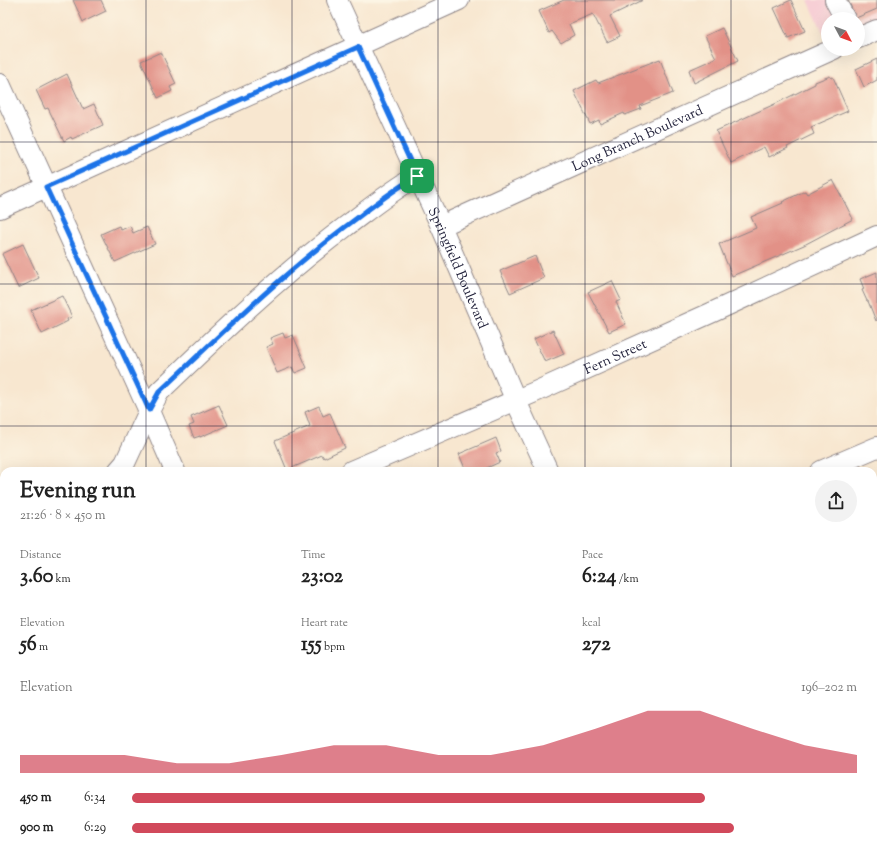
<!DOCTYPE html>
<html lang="en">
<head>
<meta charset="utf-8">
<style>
	body { margin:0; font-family:"Sorts Mill Goudy",serif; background:#f2f2f2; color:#222; height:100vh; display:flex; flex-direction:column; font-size:15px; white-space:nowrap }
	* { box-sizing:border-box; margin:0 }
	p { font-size:13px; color:#767676 }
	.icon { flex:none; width:22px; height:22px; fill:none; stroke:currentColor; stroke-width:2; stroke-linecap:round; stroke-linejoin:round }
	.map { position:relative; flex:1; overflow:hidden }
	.sheet { position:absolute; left:0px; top:467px; width:877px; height:384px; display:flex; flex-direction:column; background:#fff; border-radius:12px 12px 0 0; box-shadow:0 4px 16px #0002 }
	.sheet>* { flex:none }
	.needle { width:26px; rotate:131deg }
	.fabs { position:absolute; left:821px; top:12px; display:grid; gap:8px }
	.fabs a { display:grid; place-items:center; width:44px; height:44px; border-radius:50%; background:#fff; box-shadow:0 4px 16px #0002; font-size:20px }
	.pin { position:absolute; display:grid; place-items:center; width:34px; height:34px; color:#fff; margin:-17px; border-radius:8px; box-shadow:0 2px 6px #0006 }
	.round { display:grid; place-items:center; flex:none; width:42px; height:42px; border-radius:21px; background:#f2f2f2 }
	.headline { display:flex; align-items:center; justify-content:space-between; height:68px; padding:0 20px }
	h1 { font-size:22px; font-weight:800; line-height:30px }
	.metrics { display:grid; grid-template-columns:repeat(3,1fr); gap:6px; height:68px; padding:4px 20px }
	.metrics div { display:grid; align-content:center }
	.metrics b { font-size:20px; font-weight:800 }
	.metrics small { font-size:11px; font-weight:400 }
	.metrics p { font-size:11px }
	.chart { height:112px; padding:8px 20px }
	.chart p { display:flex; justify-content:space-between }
	.chart svg { width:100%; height:72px; margin-top:4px; fill:#d1495b; opacity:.7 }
	ul { padding:0 20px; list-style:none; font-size:13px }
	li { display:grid; grid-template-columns:64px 48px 1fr; align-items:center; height:30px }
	li i { height:10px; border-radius:5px; background:#d1495b }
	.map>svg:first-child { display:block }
	.built { fill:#f7cfd5 }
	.building { fill:#e29187 }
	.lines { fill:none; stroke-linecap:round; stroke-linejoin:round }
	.minor-casing { stroke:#8d8486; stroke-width:22 }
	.minor { stroke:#fff; stroke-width:20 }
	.route-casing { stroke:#fff; stroke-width:8 }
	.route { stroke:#1a73e8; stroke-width:5 }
	.grid { fill:none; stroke:#22223b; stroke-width:1; stroke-opacity:0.55 }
	.labels { text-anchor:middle; stroke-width:4; stroke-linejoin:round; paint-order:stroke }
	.street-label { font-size:14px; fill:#22223b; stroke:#fcf5e5 }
</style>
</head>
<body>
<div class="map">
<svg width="877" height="851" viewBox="0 0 877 851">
	<rect width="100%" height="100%" fill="#fcf5e5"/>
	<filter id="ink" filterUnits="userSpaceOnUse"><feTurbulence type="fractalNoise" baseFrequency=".025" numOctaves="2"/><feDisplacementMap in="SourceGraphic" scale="8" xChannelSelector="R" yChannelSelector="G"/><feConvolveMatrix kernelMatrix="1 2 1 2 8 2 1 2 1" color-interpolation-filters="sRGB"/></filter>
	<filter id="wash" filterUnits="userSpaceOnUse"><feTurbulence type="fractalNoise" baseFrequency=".012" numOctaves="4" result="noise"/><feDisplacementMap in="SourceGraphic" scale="16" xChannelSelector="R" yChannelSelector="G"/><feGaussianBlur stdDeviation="0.9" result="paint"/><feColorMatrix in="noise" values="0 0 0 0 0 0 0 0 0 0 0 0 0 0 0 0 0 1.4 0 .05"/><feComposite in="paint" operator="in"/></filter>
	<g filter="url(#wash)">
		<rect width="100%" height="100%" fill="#f8e7d0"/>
		<!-- built -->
		<path class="built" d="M808 0H877V19L858 28V19H828L827 41Z"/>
		<g id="blocks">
			<!-- building -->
			<path class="building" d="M73 0H101L106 11 83 22Z
				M564 0H643L610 16 620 36 607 42 593 14 569 24 574 35 561 43 552 31 549 33 539 11Z
				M791 0 805 31 788 38 774 8Z
				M848 0H877V9L856 18Z
				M722 28 738 61 694 83 689 70 716 58 705 36Z
				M161 52 176 84 170 87 172 91 158 98 141 61Z
				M660 59 673 93 640 106 641 109 625 115 624 113 600 124 599 120 590 124 574 91 596 80 598 83Z
				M877 59V80L864 87 856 69Z
				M67 74 83 109 94 104 103 125 72 139 71 137 64 141 48 108 45 109 36 90Z
				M830 76 831 78 833 77 848 111 811 127 814 134 787 147 788 148 769 157 764 147 731 163 716 131 777 103 815 84V82Z
				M833 180 853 219 804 245 732 276 719 244 756 228 751 217 783 203 782 202 805 191 807 194Z
				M119 226 121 230 130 226 133 233 147 227 155 244 115 262 101 234Z
				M23 244 39 278 18 288 2 254Z
				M535 256 544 278 510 293 500 271Z
				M877 272V320L876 321 868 301H867L862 290 864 289 860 279Z
				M612 281 621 300 616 302 626 324 609 332 588 292Z
				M62 296 72 317 67 319 68 321 42 334 31 310Z
				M553 330 564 354 545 362 534 339Z
				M283 333 285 338 293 335 307 368 295 373 292 367 277 373 266 347 273 344 270 338Z
				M219 405 228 425 200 437V436L194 438 189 426 194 424 191 417Z
				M319 406 323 416 330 413 345 448 324 458 322 455 287 470 275 441 310 426 305 412Z
				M496 438 501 451 496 453 500 462 480 471H466L459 454Z"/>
		</g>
	</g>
	<g filter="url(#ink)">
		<use href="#blocks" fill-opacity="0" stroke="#8d8486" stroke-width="1"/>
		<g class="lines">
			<defs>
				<g id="minor">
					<path id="s1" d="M337 0 441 226 516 401 548 471"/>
					<path d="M835 0 845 19"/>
					<path d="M858 38 877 30"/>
					<path d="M0 84 149 411 175 471"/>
					<path d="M0 208 459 0"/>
					<path id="s2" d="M441 226 834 49"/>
					<path d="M118 471 125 463 149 411 159 392C219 334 279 277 345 227 369 209 391 191 417 176"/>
					<path id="s3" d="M351 471 535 392 713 312 877 236"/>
					<path d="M821 471 877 447"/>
					<path d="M0 544 4 541"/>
					<path d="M873 657 877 656"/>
					<path d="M0 753 4 756"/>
					<path d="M0 841 4 839"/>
					<path d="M345 847 347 851"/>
					<path d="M719 847 721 851"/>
					<path d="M443 851 452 847"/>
				</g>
			</defs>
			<!-- minor casing -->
			<use href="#minor" class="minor-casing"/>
			<!-- minor -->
			<use href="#minor" class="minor"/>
		</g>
	</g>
	<g class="lines" filter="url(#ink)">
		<defs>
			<path id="route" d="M358 47 417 176C391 191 369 209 345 227 279 277 220 335 159 392L149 410 46 187Z"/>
		</defs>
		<!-- route casing -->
		<use href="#route" class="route-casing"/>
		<!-- route -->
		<use href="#route" class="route"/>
	</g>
	<!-- grid -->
	<path class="grid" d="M146 0V471M292 0V471M438 0V471M585 0V471M731 0V471M0 142H877M0 284H877M0 426H877M0 567H4M873 567H877M0 709H4M873 709H877M146 847V851M292 847V851M438 847V851M585 847V851M731 847V851"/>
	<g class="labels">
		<!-- street labels -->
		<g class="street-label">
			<text dy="5" stroke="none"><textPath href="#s2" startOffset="215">Long Branch Boulevard</textPath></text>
			<text dy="5" stroke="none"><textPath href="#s1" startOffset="294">Springfield Boulevard</textPath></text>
			<text dy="5" stroke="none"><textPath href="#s3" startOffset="288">Fern Street</textPath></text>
		</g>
	</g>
</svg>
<div class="fabs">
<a><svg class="needle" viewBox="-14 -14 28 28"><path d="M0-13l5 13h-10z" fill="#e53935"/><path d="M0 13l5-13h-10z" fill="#767676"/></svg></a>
</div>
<div class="pin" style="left:417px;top:176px;background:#1e9e55"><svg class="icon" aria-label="arrive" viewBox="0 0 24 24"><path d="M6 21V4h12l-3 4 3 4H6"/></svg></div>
<section class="sheet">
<div class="headline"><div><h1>Evening run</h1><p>21:26 · 8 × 450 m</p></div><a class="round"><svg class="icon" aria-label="share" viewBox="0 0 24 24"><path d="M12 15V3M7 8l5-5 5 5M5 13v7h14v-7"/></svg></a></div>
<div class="metrics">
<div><p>Distance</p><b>3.60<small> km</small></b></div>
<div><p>Time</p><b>23:02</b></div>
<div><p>Pace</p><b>6:24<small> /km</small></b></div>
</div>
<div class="metrics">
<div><p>Elevation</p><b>56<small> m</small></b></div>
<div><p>Heart rate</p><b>155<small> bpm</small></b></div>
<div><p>kcal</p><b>272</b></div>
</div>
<div class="chart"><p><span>Elevation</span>196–202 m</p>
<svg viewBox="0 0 160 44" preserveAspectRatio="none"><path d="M0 44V33L10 33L20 33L30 38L40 38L50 33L60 27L70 27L80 33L90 33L100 27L110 17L120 6L130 6L140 17L150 27L160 33V44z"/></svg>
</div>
<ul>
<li><b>450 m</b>6:34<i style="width:79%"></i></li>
<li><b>900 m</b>6:29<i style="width:83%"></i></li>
</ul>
</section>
</div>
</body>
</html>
